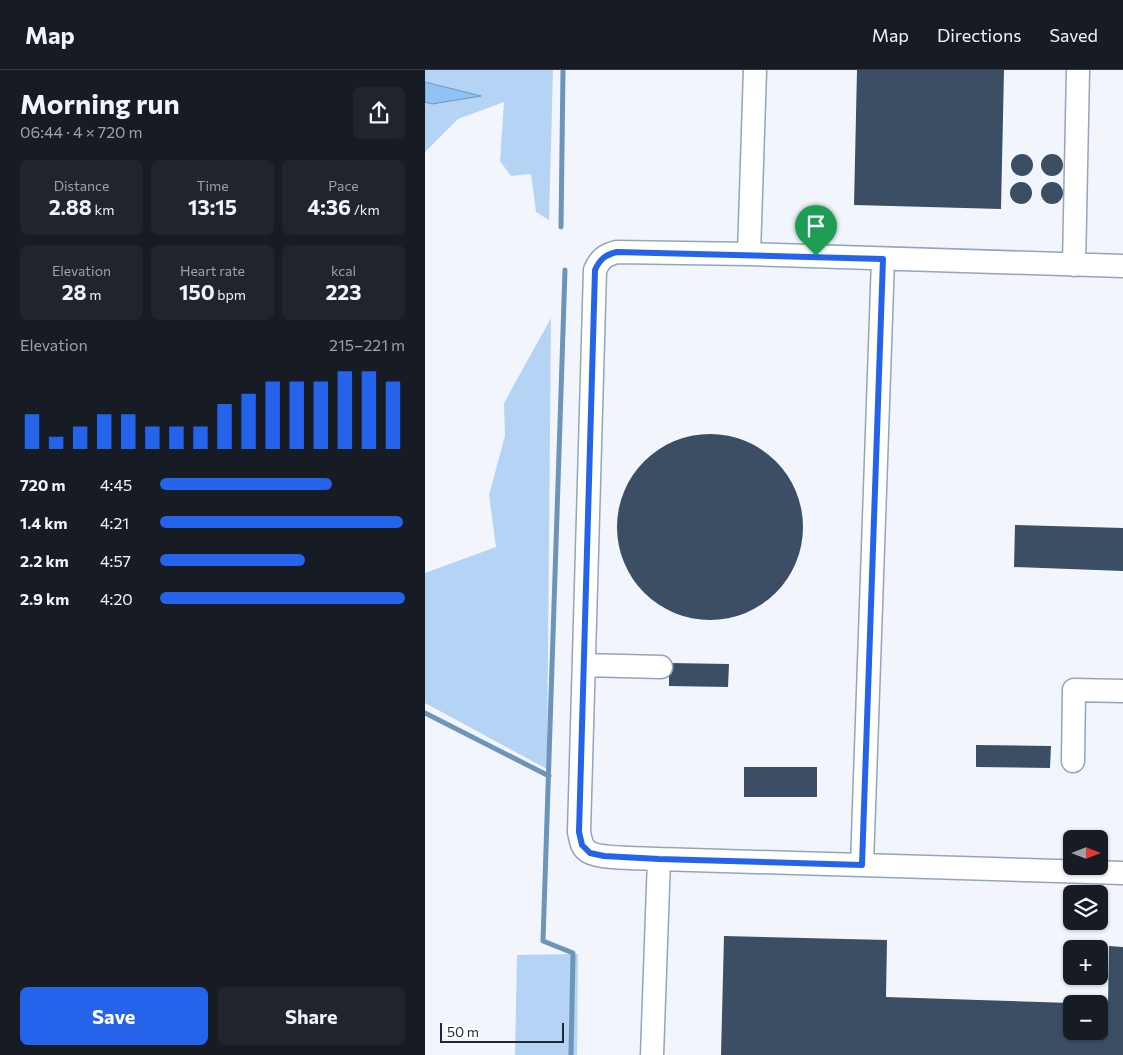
<!DOCTYPE html>
<html lang="en">
<head>
<meta charset="utf-8">
<style>
	body { margin:0; font-family:Commissioner,sans-serif; background:#20242c; color:#f1f3f6; height:100vh; display:flex; flex-direction:column; font-size:19px; white-space:nowrap }
	* { box-sizing:border-box; margin:0 }
	p { font-size:16px; color:#9ea1a6 }
	.icon { flex:none; width:28px; height:28px; fill:none; stroke:currentColor; stroke-width:2; stroke-linecap:round; stroke-linejoin:round }
	.map { position:relative; flex:1; overflow:hidden }
	.sheet { display:flex; flex-direction:column; background:#171b24; width:425px }
	.sheet>* { flex:none }
	.needle { width:32px; rotate:90deg }
	.controls { position:absolute; left:638px; top:760px; display:grid; gap:10px }
	.controls a { display:grid; place-items:center; width:45px; height:45px; border-radius:8px; background:#171b24; box-shadow:0 1px 4px #0004; font-size:25px }
	.scale { position:absolute; left:15px; bottom:12px; width:124px; box-sizing:border-box; padding-left:5px; border:2px solid #202932; border-top:0; font-size:14px; line-height:18px; white-space:nowrap; color:#202932; -webkit-text-stroke:4px #fff; paint-order:stroke }
	.pin { position:absolute; display:grid; place-items:center; width:42px; height:42px; color:#fff; margin:-51px -21px; border-radius:50% 50% 50% 0; rotate:-45deg; box-shadow:0 0 5px #0007 }
	.pin .icon { rotate:45deg }
	.round { display:grid; place-items:center; flex:none; width:52px; height:52px; border-radius:8px; background:#20242c }
	.headline { display:flex; align-items:center; justify-content:space-between; height:85px; padding:0 20px }
	h1 { font-size:28px; font-weight:700; line-height:38px }
	.figures { display:grid; grid-template-columns:repeat(3,1fr); gap:8px; height:85px; padding:5px 20px }
	.figures div { display:grid; align-content:center; border-radius:8px; background:#20242c; text-align:center }
	.figures b { font-size:21px; font-weight:700 }
	.figures small { font-size:14px; font-weight:400 }
	.figures p { font-size:14px }
	.chart { height:140px; padding:10px 20px }
	.chart p { display:flex; justify-content:space-between }
	.chart svg { width:100%; height:90px; margin-top:5px; stroke:#2563eb; stroke-width:6 }
	.primary-button { display:flex; gap:10px; margin-top:auto; padding:10px 20px }
	.primary-button a { flex:1; height:58px; border-radius:8px; background:#2563eb; color:#fff; font-size:20px; font-weight:700; line-height:58px; text-align:center }
	.primary-button a+a { background:#20242c; color:#f1f3f6 }
	ul { padding:0 20px; list-style:none; font-size:16px }
	li { display:grid; grid-template-columns:80px 60px 1fr; align-items:center; height:38px }
	li i { height:12px; border-radius:6px; background:#2563eb }
	header { display:flex; align-items:center; gap:30px; box-sizing:border-box; height:70px; padding:0 25px; background:#171b24; border-bottom:1px solid #363941 }
	header strong { font-size:24px }
	nav { display:flex; gap:28px; margin-inline-start:auto; font-size:18px }
	main { display:flex; flex:1; min-height:0 }
	.map>svg:first-child { display:block }
	.green { fill:#b5d4f5 }
	.water { fill:#90c2f4; stroke:#6e94ba }
	.lines { fill:none; stroke-linecap:round; stroke-linejoin:round }
	.stream { stroke:#6e94ba; stroke-width:5 }
	.building { fill:#3b4e63 }
	.minor-casing { stroke:#90a6be; stroke-width:25 }
	.minor { stroke:#fff; stroke-width:22 }
	.route-casing { stroke:#fff; stroke-width:10 }
	.route { stroke:#2563eb; stroke-width:6 }
</style>
</head>
<body>
<header>
<strong>Map</strong>
<nav><a>Map</a><a>Directions</a><a>Saved</a></nav>
</header>
<main>
<section class="sheet">
<div class="headline"><div><h1>Morning run</h1><p>06:44 · 4 × 720 m</p></div><a class="round"><svg class="icon" aria-label="share" viewBox="0 0 24 24"><path d="M12 15V3M7 8l5-5 5 5M5 13v7h14v-7"/></svg></a></div>
<div class="figures">
<div><p>Distance</p><b>2.88<small> km</small></b></div>
<div><p>Time</p><b>13:15</b></div>
<div><p>Pace</p><b>4:36<small> /km</small></b></div>
</div>
<div class="figures">
<div><p>Elevation</p><b>28<small> m</small></b></div>
<div><p>Heart rate</p><b>150<small> bpm</small></b></div>
<div><p>kcal</p><b>223</b></div>
</div>
<div class="chart"><p><span>Elevation</span>215–221 m</p>
<svg viewBox="0 0 160 44" preserveAspectRatio="none"><path d="M5 44V27M15 44V38M25 44V33M35 44V27M45 44V27M55 44V33M65 44V33M75 44V33M85 44V22M95 44V17M105 44V11M115 44V11M125 44V11M135 44V6M145 44V6M155 44V11"/></svg>
</div>
<ul>
<li><b>720 m</b>4:45<i style="width:70%"></i></li>
<li><b>1.4 km</b>4:21<i style="width:99%"></i></li>
<li><b>2.2 km</b>4:57<i style="width:59%"></i></li>
<li><b>2.9 km</b>4:20<i style="width:100%"></i></li>
</ul>
<div class="primary-button"><a>Save</a><a>Share</a></div>
</section>
<div class="map">
<svg width="698" height="985" viewBox="0 0 698 985">
	<rect width="100%" height="100%" fill="#f2f6fc"/>
	<!-- green -->
	<path class="green" d="M0 0H128L124 150 111 142 106 104 86 106 75 91 79 32 33 49 0 82V32L7 34 55 26 0 12Z
		M126 248 122 699 0 633V503L71 477 64 425 80 366 79 333Z
		M153 884 152 985H90L92 885Z"/>
	<!-- water -->
	<path class="water" d="M0 12 56 26 7 34 0 32Z"/>
	<g class="lines">
		<!-- stream -->
		<path class="stream" d="M136 157 138 0
			M140 200 118 871 148 883 146 985
			M0 643 124 706"/>
	</g>
	<!-- building -->
	<path class="building" d="M432 0H579L576 139 429 135Z
		M616 95a11 11 0 1 1 22 0a11 11 0 1 1-22 0Z
		M586 95a11 11 0 1 1 22 0a11 11 0 1 1-22 0Z
		M616 123a11 11 0 1 1 22 0a11 11 0 1 1-22 0Z
		M585 123a11 11 0 1 1 22 0a11 11 0 1 1-22 0Z
		M192 457a93 93 0 1 1 186 0a93 93 0 1 1-186 0Z
		M590 455 698 458V501L589 497Z
		M244 593 304 594 303 617 244 616Z
		M551 675 626 676 625 698 551 697Z
		M319 697H392V727H319Z
		M299 866 462 870 461 927 646 933V961H674V933L683 934 684 876 698 877V985H296Z"/>
	<g class="lines">
		<defs>
			<path id="minor" d="M324 184 330 0
				M649 195 653 0
				M698 196 324 184 192 182C180 185 175 189 170 200L154 762C156 770 156 778 164 782 174 789 220 788 234 789L698 803
				M159 595 236 597
				M648 691 649 620 698 621
				M437 795 458 189
				M227 985 234 789"/>
		</defs>
		<!-- minor casing -->
		<use href="#minor" class="minor-casing"/>
		<!-- minor -->
		<use href="#minor" class="minor"/>
	</g>
	<g class="lines">
		<defs>
			<path id="route" d="M192 182 458 189 437 795 234 789 179 786 165 783 157 775 154 762 170 200C175 189 180 185 192 182Z"/>
		</defs>
		<!-- route casing -->
		<use href="#route" class="route-casing"/>
		<!-- route -->
		<use href="#route" class="route"/>
	</g>
</svg>
<div class="controls">
<a><svg class="needle" viewBox="-14 -14 28 28"><path d="M0-13l5 13h-10z" fill="#e53935"/><path d="M0 13l5-13h-10z" fill="#9ea1a6"/></svg></a>
<a><svg class="icon" aria-label="layers" viewBox="0 0 24 24"><path d="M12 4l9 5-9 5-9-5zM3 14l9 5 9-5"/></svg></a>
<a>+</a>
<a>−</a>
</div>
<div class="scale">50 m</div>
<div class="pin" style="left:391px;top:186px;background:#1e9e55"><svg class="icon" aria-label="arrive" viewBox="0 0 24 24"><path d="M6 21V4h12l-3 4 3 4H6"/></svg></div>
</div>
</main>
</body>
</html>
